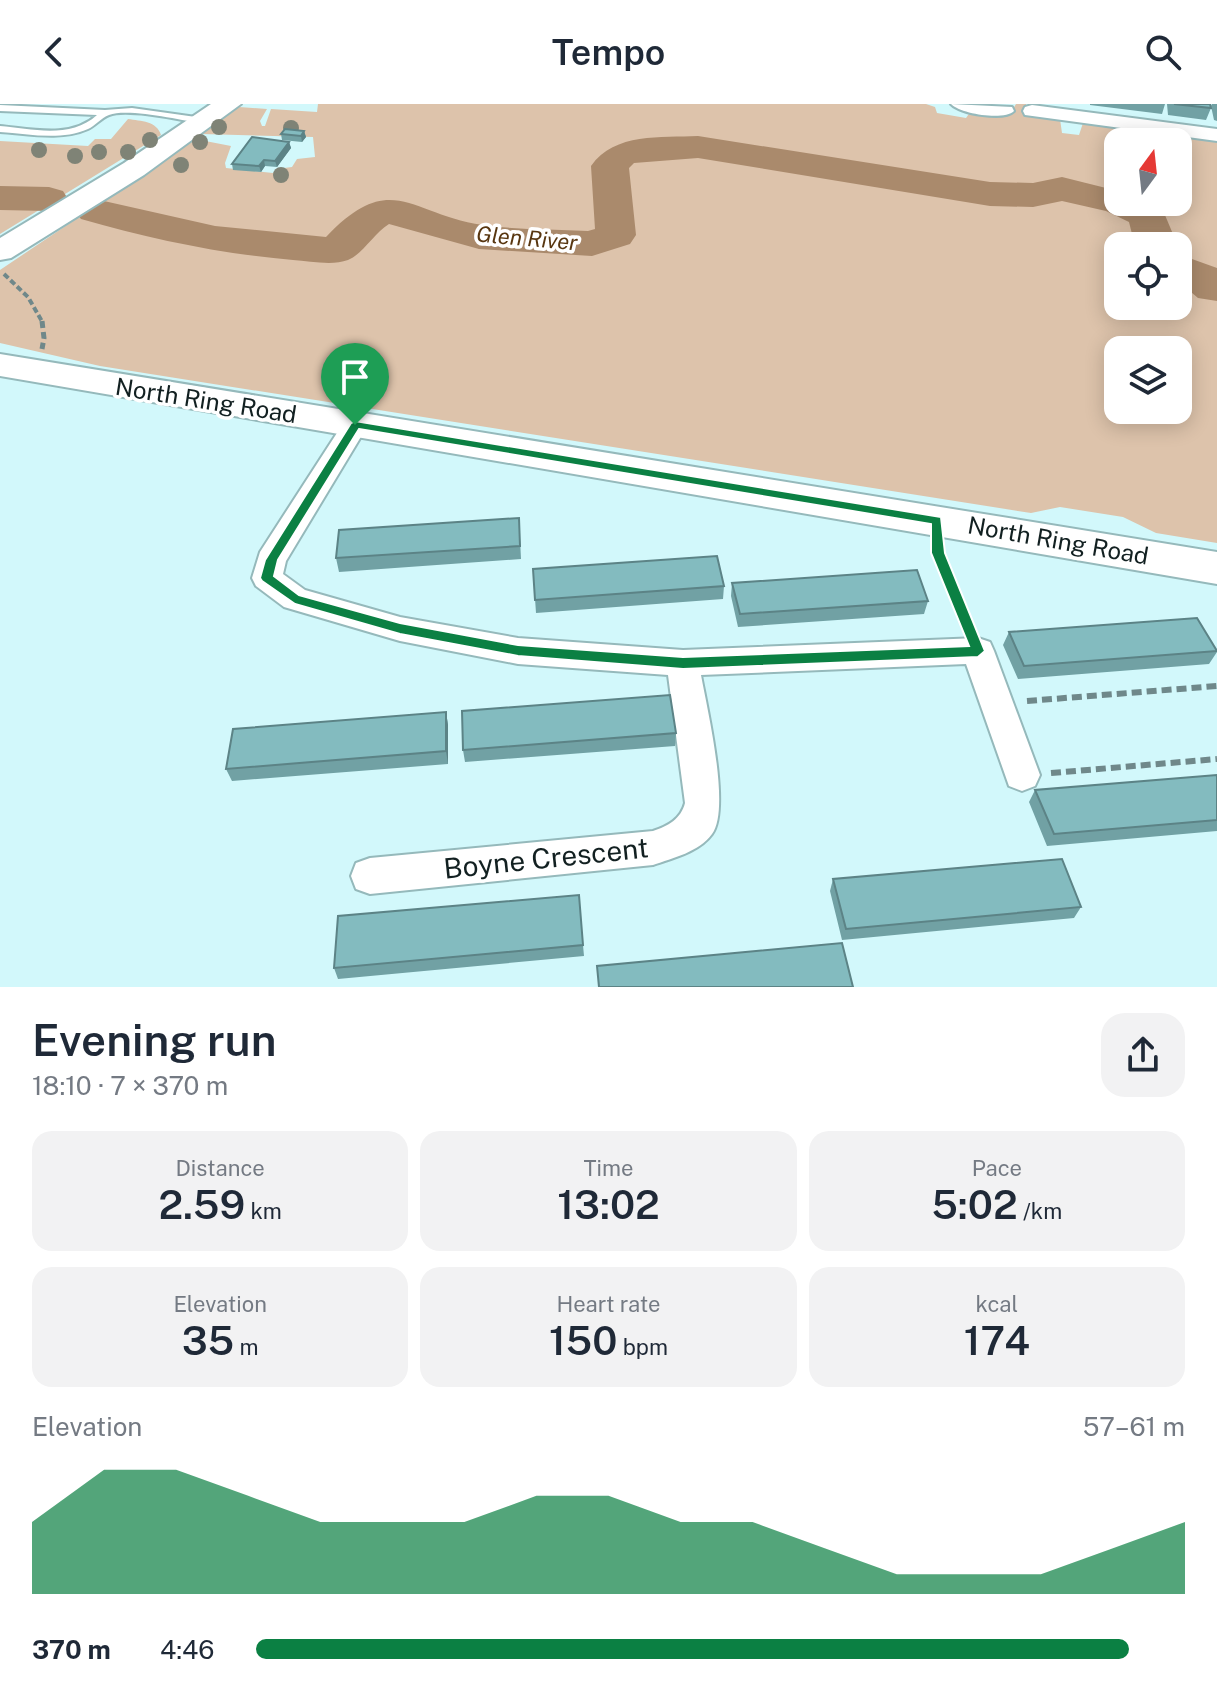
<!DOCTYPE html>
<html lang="en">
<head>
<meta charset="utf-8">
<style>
	body { margin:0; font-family:"Public Sans",sans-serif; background:#f2f2f3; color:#1f2937; height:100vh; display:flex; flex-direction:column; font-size:30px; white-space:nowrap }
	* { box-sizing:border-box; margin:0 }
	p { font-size:26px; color:#747a83 }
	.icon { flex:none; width:44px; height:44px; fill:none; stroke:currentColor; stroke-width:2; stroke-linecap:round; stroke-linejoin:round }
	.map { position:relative; height:883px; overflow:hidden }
	.panel { display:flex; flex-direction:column; background:#fff; flex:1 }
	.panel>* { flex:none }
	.needle { width:52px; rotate:15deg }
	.fabs { position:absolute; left:1104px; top:24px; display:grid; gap:16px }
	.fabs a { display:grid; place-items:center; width:88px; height:88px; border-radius:16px; background:#fff; box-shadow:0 4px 20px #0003; font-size:40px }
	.pin { position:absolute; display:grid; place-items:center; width:68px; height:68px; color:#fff; margin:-82px -34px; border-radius:50% 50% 50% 0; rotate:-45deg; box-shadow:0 0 8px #0007 }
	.pin .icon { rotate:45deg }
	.round { display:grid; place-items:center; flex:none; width:84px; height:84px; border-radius:24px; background:#f2f2f3 }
	.summary { display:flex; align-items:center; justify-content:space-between; height:136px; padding:0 32px }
	h1 { font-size:44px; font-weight:600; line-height:60px }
	.figures { display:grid; grid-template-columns:repeat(3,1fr); gap:12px; height:136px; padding:8px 32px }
	.figures div { display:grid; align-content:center; border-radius:20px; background:#f2f2f3; text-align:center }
	.figures b { font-size:40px; font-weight:600 }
	.figures small { font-size:22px; font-weight:400 }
	.figures p { font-size:22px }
	.chart { height:224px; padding:16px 32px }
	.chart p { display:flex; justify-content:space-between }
	.chart svg { width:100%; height:144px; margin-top:8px; fill:#0b8043; opacity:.7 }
	ul { padding:0 32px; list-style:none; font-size:26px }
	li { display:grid; grid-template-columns:128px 96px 1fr; align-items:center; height:60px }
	li i { height:20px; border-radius:10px; background:#0b8043 }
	header { display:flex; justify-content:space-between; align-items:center; height:104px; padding:0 32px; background:#fff; font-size:36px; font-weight:600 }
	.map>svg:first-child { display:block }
	.green { fill:#ddc3ab; fill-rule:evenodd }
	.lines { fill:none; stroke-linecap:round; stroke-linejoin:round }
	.river { fill:#aa8a6c; fill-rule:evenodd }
	.service-casing { stroke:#95b9bb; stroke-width:4 }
	.minor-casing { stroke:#95b9bb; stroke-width:4 }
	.secondary-casing { stroke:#95b9bb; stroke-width:4 }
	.path-far2 { stroke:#6f888a; stroke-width:4; stroke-dasharray:6 3; stroke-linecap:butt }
	.path-far1 { stroke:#6f888a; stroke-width:5; stroke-dasharray:7 4; stroke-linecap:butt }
	.path { stroke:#6f888a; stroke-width:6; stroke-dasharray:10 5; stroke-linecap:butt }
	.service { fill:#fff; fill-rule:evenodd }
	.minor { fill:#fff; fill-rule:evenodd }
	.secondary { fill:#fff; fill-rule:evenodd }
	.tree { fill:#7f8376 }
	.wall { fill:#71a1a4 }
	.shaded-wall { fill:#5c8386 }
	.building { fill:#83bbbf; stroke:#5c8386; stroke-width:2 }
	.route { fill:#0b8043; stroke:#fff; stroke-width:2; fill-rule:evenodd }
	.labels { text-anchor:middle; stroke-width:7; stroke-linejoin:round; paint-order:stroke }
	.far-water-label { font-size:22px; font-style:italic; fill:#583610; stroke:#fff }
	.street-label { font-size:24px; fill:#122021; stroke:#fff }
	.near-street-label { font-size:28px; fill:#122021; stroke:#fff }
</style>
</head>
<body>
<header><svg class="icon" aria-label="back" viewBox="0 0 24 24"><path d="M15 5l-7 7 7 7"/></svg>Tempo<svg class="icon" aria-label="search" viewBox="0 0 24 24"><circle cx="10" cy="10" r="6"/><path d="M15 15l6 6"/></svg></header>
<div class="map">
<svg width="1217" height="883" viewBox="0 0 1217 883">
	<rect width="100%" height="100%" fill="#d2f8fb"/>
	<!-- green -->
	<path class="green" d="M318 0H926L935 3 937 9 966 14 971 7 1010 10 1016 0H1026V10L1060 15 1062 29 1079 31 1083 19H1092L1217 34V439L1156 429 1123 413 1060 403 1031 409 100 262 0 239V166L195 35 231 42 225 59 226 64 273 69 276 65 292 63 297 55 315 53 313 33 202 30 239 3 267 5 260 17 262 22H265L271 5 317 8ZM1118 38H1178V98H1118ZM1118 142H1178V202H1118ZM1118 246H1178V306H1118Z
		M128 15C141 17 157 17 161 31L0 130V37L88 42 95 35H111Z"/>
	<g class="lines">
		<!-- river -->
		<path class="river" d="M698 32 990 78 1033 79 1062 73 1118 87V98H1150L1162 104 1178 142H1135L1129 118 1106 107 1062 97 1033 103 990 102 698 54 634 59 629 64 636 131 630 140 592 152 479 145 389 120C374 129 363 150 348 156 332 162 310 157 293 156 221 150 151 135 81 115L75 107 81 99 95 95 215 122 326 133C392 64 410 111 483 121 517 126 553 125 588 127L595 125 591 62C615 28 661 34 698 32Z
			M0 82 49 83 63 87 68 95 63 103 49 107 0 106Z
			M1178 150 1217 164V197L1198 194 1178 177Z"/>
		<defs>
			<path id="service" d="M0 1 105 6 132 4 203 14 207 17 203 20C181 16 128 4 109 11 101 14 95 22 88 25 61 37 29 30 0 28V22C32 25 71 35 97 11L0 7Z"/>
			<path id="minor" d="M951 0 1012 3 1014 7C1004 17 961 10 951 0Z
				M1032 1 1217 25V37L1025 11 1023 7 1025 3Z
				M355 312 364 315 368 321 286 457 283 470 305 486 400 513 518 534 683 546 978 534 990 538 994 547 1040 671 1035 682 1022 687 1009 682 966 560 701 571C707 604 731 705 712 730 699 748 673 754 653 761L370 790 356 785 351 772 356 759 370 754 653 727C668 722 681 715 685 699L668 571 518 560 400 537 284 503 256 482 252 474 260 448 346 315Z"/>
			<path id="secondary" d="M211 0H241L144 71 11 154 0 156V134L124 59Z
				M0 250 1217 448V480L0 272Z"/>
		</defs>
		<!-- service casing -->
		<use href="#service" class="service-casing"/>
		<!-- minor casing -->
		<use href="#minor" class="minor-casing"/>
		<!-- secondary casing -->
		<use href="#secondary" class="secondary-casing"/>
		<!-- path-far2 -->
		<path class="path-far2" d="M4 170 28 193 43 219"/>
		<!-- path-far1 -->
		<path class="path-far1" d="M42 217 44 234 42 245
			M938 445 961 507"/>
		<!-- path -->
		<path class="path" d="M960 505 967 522
			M1027 597 1217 582
			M1051 669 1217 655"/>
		<!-- service -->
		<use href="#service" class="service"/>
		<!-- minor -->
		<use href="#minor" class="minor"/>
		<!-- secondary -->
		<use href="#secondary" class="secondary"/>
	</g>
	<!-- trees -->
	<g class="tree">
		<circle cx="219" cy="23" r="8"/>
		<circle cx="291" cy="24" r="8"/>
		<circle cx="150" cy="36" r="8"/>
		<circle cx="200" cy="38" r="8"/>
		<circle cx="39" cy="46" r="8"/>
		<circle cx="99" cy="48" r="8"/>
		<circle cx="128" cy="48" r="8"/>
		<circle cx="75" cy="52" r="8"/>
		<circle cx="181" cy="61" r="8"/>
		<circle cx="281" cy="71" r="8"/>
	</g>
	<!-- wall -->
	<path class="wall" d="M1090 0H1165L1162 10 1090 1Z
		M1167 0H1210L1211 4 1206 16 1168 11Z
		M1212 0H1217V17L1214 16 1211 2Z
		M304 27 306 33 302 38 282 36 281 30Z
		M289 38 291 44 277 63 265 62 261 68 233 66 232 60Z
		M519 414 521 455 339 468 336 454Z
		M533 465 724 482 723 495 536 509Z
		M732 479 928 497 924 510 738 523 731 492Z
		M1009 528 1217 546V548L1209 560 1018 575 1003 541Z
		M446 608 448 621V660L232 677 226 665Z
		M676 629 675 642 465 658 463 646Z
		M1217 671V727L1047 742 1029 698 1035 686Z
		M833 775 1081 803 1074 814 842 836 830 787Z
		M583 841 584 852 338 875 334 864Z"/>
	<!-- shaded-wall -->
	<path class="shaded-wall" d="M304 27 306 33 302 38 301 32Z
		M289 38 291 44 277 63 275 57Z
		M264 56 265 62 261 68 259 62Z
		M446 608 448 621V660L446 647Z"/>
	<!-- building -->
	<path class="building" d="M1174 0H1210L1211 4Z
		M285 25 304 27 301 32 281 30Z
		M252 33 289 38 275 57 264 56 259 62 232 60Z
		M519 414 520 442 336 454 339 426Z
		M717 452 724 482 535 496 533 465Z
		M917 466 928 497 740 510 732 479Z
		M1197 514 1217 547 1024 562 1009 528Z
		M670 591 676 629 463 646 462 607Z
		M446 608V647L226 665 233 625Z
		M1217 671V716L1054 730 1035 686Z
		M1062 755 1081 803 846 825 833 775Z
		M579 791 583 841 334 864 338 812Z
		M842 839 853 883H599L597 862Z"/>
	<!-- route -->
	<path class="route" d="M355 317 941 413 945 449 985 547 978 553 683 565 518 552 400 530 295 500 262 477 260 474 265 456 351 319ZM359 325 931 420V449L969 542 683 553 518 541 400 519 299 491 274 472 278 456Z"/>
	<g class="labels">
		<!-- far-water labels -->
		<g class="far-water-label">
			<text transform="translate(527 134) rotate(5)" y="8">Glen River</text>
		</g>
		<!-- street labels -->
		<g class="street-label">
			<text transform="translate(206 297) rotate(9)" y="8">North Ring Road</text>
			<text transform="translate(1058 437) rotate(10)" y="8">North Ring Road</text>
		</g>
		<!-- near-street labels -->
		<g class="near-street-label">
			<text transform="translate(546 754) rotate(-6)" y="10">Boyne Crescent</text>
		</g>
	</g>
</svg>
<div class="fabs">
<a><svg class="needle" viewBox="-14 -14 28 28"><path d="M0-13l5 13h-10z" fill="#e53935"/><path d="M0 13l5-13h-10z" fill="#747a83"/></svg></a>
<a><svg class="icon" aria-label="locate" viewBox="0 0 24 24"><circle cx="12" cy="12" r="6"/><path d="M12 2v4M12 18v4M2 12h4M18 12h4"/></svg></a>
<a><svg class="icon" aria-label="layers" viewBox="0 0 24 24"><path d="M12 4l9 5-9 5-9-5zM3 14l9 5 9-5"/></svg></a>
</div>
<div class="pin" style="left:355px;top:321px;background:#1e9e55"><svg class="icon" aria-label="arrive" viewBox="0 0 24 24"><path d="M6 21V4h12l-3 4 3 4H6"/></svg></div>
</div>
<section class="panel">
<div class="summary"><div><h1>Evening run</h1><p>18:10 · 7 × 370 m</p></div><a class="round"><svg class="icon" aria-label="share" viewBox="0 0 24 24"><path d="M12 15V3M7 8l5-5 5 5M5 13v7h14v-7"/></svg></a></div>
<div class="figures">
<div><p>Distance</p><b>2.59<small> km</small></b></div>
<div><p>Time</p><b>13:02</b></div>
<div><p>Pace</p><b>5:02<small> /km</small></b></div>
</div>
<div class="figures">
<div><p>Elevation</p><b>35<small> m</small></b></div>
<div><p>Heart rate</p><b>150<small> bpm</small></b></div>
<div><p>kcal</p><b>174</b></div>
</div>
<div class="chart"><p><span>Elevation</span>57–61 m</p>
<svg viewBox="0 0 160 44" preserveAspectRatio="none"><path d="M0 44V22L10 6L20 6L30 14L40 22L50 22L60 22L70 14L80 14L90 22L100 22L110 30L120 38L130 38L140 38L150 30L160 22V44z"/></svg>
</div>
<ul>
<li><b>370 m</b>4:46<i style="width:94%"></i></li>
</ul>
</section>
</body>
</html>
